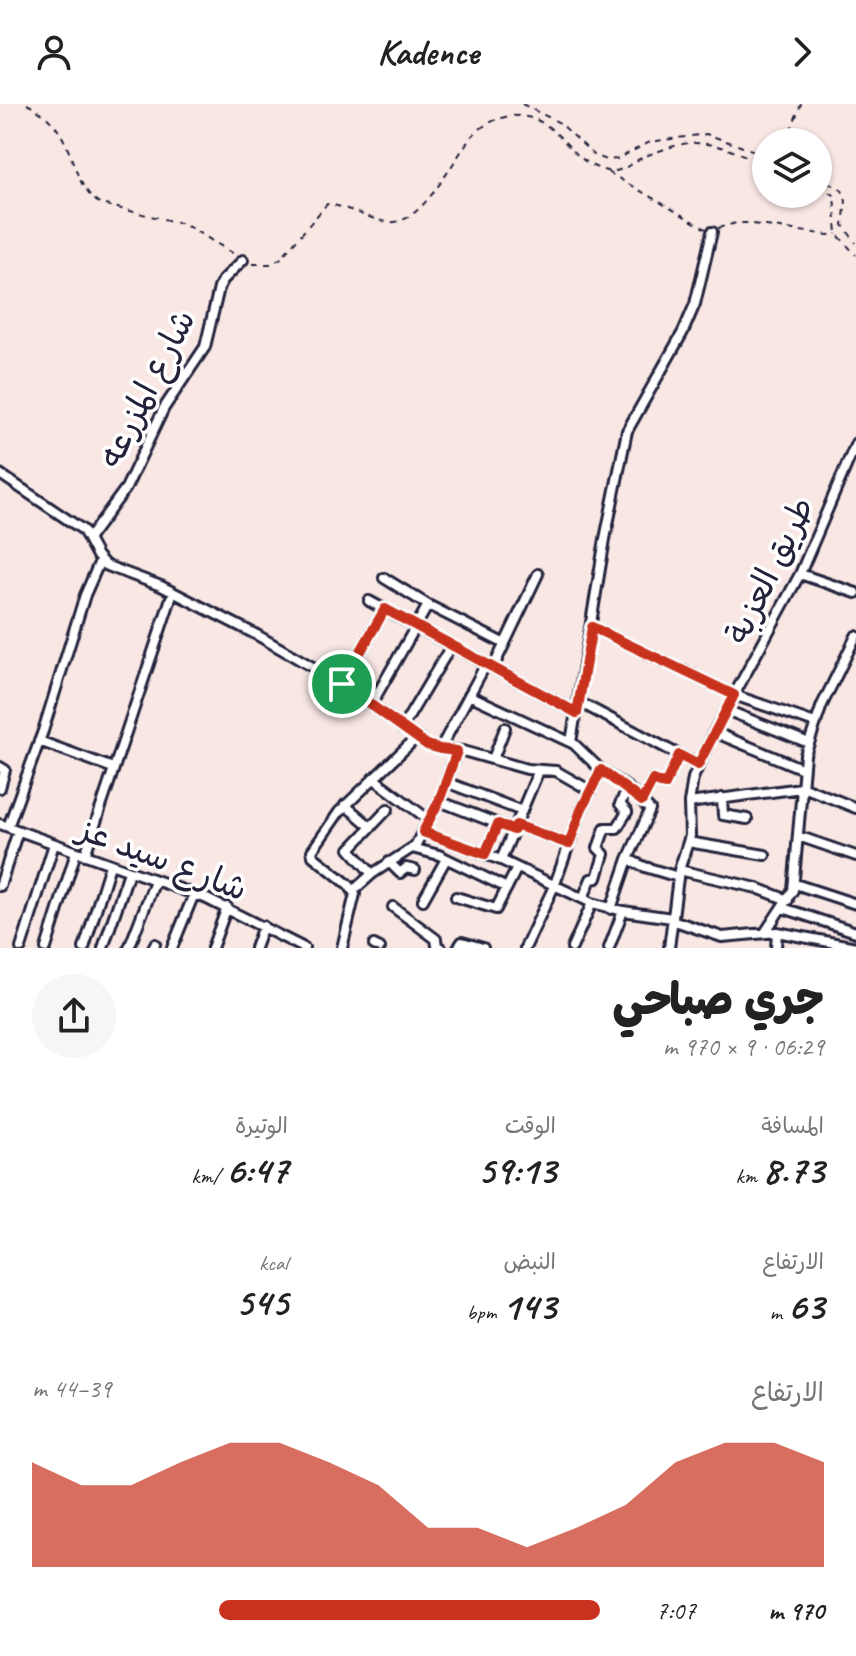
<!DOCTYPE html>
<html lang="ar">
<head>
<meta charset="utf-8">
<style>
	body { margin:0; font-family:Caveat,"Playpen Sans Arabic",sans-serif; background:#f6f6f6; color:#222; direction:rtl; height:100vh; display:flex; flex-direction:column; font-size:30px; white-space:nowrap }
	* { box-sizing:border-box; margin:0 }
	p { font-size:26px; color:#767676 }
	.icon { flex:none; width:44px; height:44px; fill:none; stroke:currentColor; stroke-width:2; stroke-linecap:round; stroke-linejoin:round }
	.map { position:relative; height:844px; overflow:hidden; direction:ltr }
	.side { display:flex; flex-direction:column; background:#fff; flex:1 }
	.side>* { flex:none }
	.tools { position:absolute; left:752px; top:24px; display:grid; gap:16px }
	.tools a { display:grid; place-items:center; width:80px; height:80px; border-radius:50%; background:#fff; box-shadow:0 2px 6px #0004; font-size:40px }
	.pin { position:absolute; display:grid; place-items:center; width:68px; height:68px; color:#fff; margin:-34px; border:4px solid #fff; border-radius:50%; box-shadow:0 2px 8px #0007 }
	.round { display:grid; place-items:center; flex:none; width:84px; height:84px; border-radius:42px; background:#f6f6f6 }
	.head { display:flex; align-items:center; justify-content:space-between; height:136px; padding:0 32px }
	h1 { font-size:44px; font-weight:800; line-height:60px }
	.stats { display:grid; grid-template-columns:repeat(3,1fr); gap:12px; height:136px; padding:8px 32px }
	.stats div { display:grid; align-content:center }
	.stats b { font-size:40px; font-weight:800 }
	.stats small { font-size:22px; font-weight:400 }
	.stats p { font-size:22px }
	.chart { height:224px; padding:16px 32px }
	.chart p { display:flex; justify-content:space-between }
	.chart svg { width:100%; height:144px; margin-top:8px; fill:#c8321e; opacity:.7 }
	ul { padding:0 32px; list-style:none; font-size:26px }
	li { display:grid; grid-template-columns:128px 96px 1fr; align-items:center; height:60px }
	li i { height:20px; border-radius:10px; background:#c8321e }
	header { display:flex; justify-content:space-between; align-items:center; height:104px; padding:0 32px; background:#fff; font-size:36px; font-weight:800 }
	.map>svg:first-child { display:block }
	.lines { fill:none; stroke-linecap:round; stroke-linejoin:round }
	.street-casing { stroke:#22223b; stroke-width:14 }
	.path { stroke:#22223b; stroke-width:2; stroke-dasharray:6 6; stroke-linecap:butt }
	.street { stroke:#fff; stroke-width:8 }
	.route-casing { stroke:#fff; stroke-width:16 }
	.route { stroke:#c8321e; stroke-width:10 }
	.labels { text-anchor:middle; stroke-width:7; stroke-linejoin:round; paint-order:stroke }
	.street-label { font-size:34px; fill:#22223b; stroke:#fff }
</style>
</head>
<body>
<header><svg class="icon" aria-label="forward" viewBox="0 0 24 24"><path d="M9 5l7 7-7 7"/></svg>Kadence<svg class="icon" aria-label="person" viewBox="0 0 24 24"><circle cx="12" cy="8" r="4"/><path d="M4 21q1-7 8-7t8 7"/></svg></header>
<div class="map">
<svg width="856" height="844" viewBox="0 0 856 844">
	<rect width="100%" height="100%" fill="#f9e7e4"/>
	<filter id="ink" filterUnits="userSpaceOnUse"><feTurbulence type="fractalNoise" baseFrequency=".0125" numOctaves="2"/><feDisplacementMap in="SourceGraphic" scale="16" xChannelSelector="R" yChannelSelector="G"/><feConvolveMatrix kernelMatrix="1 2 1 2 8 2 1 2 1" color-interpolation-filters="sRGB"/></filter>
	<g filter="url(#ink)">
		<g class="lines">
			<defs>
				<path id="street" d="M0 370 83 426 97 452 105 461 161 482 257 531 342 580 427 641 440 645 463 647 527 665 556 667 591 687
					M89 434 126 384 164 304 205 243 219 184 223 176 243 156
					M800 470 856 489
					M369 497 577 609
					M428 501 503 539
					M592 523 734 591 815 619
					M493 564 538 470
					M342 580 385 505
					M469 591 574 640 601 666 628 684 650 706 628 755 611 805
					M579 598 698 661
					M371 601 428 501 384 474
					M726 606 809 639
					M402 624 451 542
					M714 628 803 665
					M39 637 113 664
					M571 638 605 435 627 327 683 228 695 200 712 128
					M440 645 486 560
					M493 655 505 624
					M0 663 5 666 0 684
					M373 674 429 716
					M446 678 522 707
					M801 682 856 704
					M722 694 723 711 747 715
					M439 697 514 726
					M642 697 653 676 665 681 679 651
					M689 699 801 684
					M345 701 371 723
					M0 720 205 794 304 844
					M516 721 569 740
					M8 723 43 627 85 491 100 457
					M423 728 501 756 592 799 623 807 672 814
					M798 732 856 752
					M688 738 765 751
					M412 744 439 751 507 784
					M485 750 498 720
					M85 751 173 488
					M628 755 645 763 678 773
					M501 756 539 666
					M389 758 400 769 406 764 415 766
					M679 766 757 784 788 796
					M372 770 350 745 388 705
					M795 780 856 800
					M0 782 18 727
					M354 786 372 770 415 742 439 697 457 647
					M456 793 496 805 517 764
					M583 794 591 775 597 774 604 750 598 744 605 724H617L627 708 620 700 628 684
					M423 796 446 755
					M393 803 436 835 437 842 441 844
					M783 804 856 828
					M672 816 722 833 777 828 856 843
					M766 827 793 786 805 651 822 601 856 532
					M374 841 380 844
					M21 844 54 740
					M46 844 76 748
					M84 844 110 761
					M103 844 129 768
					M129 844 155 777
					M153 844 155 840
					M172 844 194 790
					M212 844 227 803
					M255 844 263 822
					M342 844 355 790 349 781 313 752 312 747 339 708 416 634
					M458 844 462 838 483 844
					M525 844 555 780 581 706 601 666
					M572 844 592 799
					M609 844 623 807
					M669 844 679 766 690 732 689 699 693 674 714 628 800 470 856 339
					M776 844 777 828"/>
			</defs>
			<!-- street casing -->
			<use href="#street" class="street-casing"/>
			<!-- path -->
			<path class="path" d="M27 0C40 7 52 16 60 29 74 51 76 86 101 100L184 120 236 151
				M522 0 560 19 594 51 607 56 617 55 650 38 706 30 766 51
				M786 38 801 0
				M608 68 706 125
				M818 73 842 86 846 97 843 121 856 139
				M818 83 834 91 837 130 856 151
				M718 124 736 119H746L828 131 837 130
				M253 160H270L280 155 327 100C347 102 367 115 388 118 422 123 453 55 473 31 483 21 496 14 510 12 559 9 564 54 603 66 621 72 632 57 648 51 659 47 672 42 683 40 710 35 742 50 766 61"/>
			<!-- street -->
			<use href="#street" class="street"/>
		</g>
	</g>
	<g class="lines" filter="url(#ink)">
		<defs>
			<path id="route" d="M385 505 577 609 592 523 734 591 698 661 679 651 665 681 653 676 642 697 601 666 581 706 569 740 516 721 514 726 498 720 485 750 423 728 439 697 457 647 440 645 427 641 342 580Z"/>
		</defs>
		<!-- route casing -->
		<use href="#route" class="route-casing"/>
		<!-- route -->
		<use href="#route" class="route"/>
	</g>
	<g class="labels">
		<!-- street labels -->
		<g class="street-label">
			<text transform="translate(146 284) rotate(-63)" y="12">شارع المزرعه</text>
			<text transform="translate(769 466) rotate(-64)" y="12">طريق العزبة</text>
			<text transform="translate(163 754) rotate(21)" y="12">شارع سيد عز</text>
		</g>
	</g>
</svg>
<div class="tools">
<a><svg class="icon" aria-label="layers" viewBox="0 0 24 24"><path d="M12 4l9 5-9 5-9-5zM3 14l9 5 9-5"/></svg></a>
</div>
<div class="pin" style="left:342px;top:580px;background:#1e9e55"><svg class="icon" aria-label="arrive" viewBox="0 0 24 24"><path d="M6 21V4h12l-3 4 3 4H6"/></svg></div>
</div>
<section class="side">
<div class="head"><div><h1>جري صباحي</h1><p>06:29 · 9 × 970 m</p></div><a class="round"><svg class="icon" aria-label="share" viewBox="0 0 24 24"><path d="M12 15V3M7 8l5-5 5 5M5 13v7h14v-7"/></svg></a></div>
<div class="stats">
<div><p>المسافة</p><b>8.73<small> km</small></b></div>
<div><p>الوقت</p><b>59:13</b></div>
<div><p>الوتيرة</p><b>6:47<small> /km</small></b></div>
</div>
<div class="stats">
<div><p>الارتفاع</p><b>63<small> m</small></b></div>
<div><p>النبض</p><b>143<small> bpm</small></b></div>
<div><p>kcal</p><b>545</b></div>
</div>
<div class="chart"><p><span>الارتفاع</span>39–44 m</p>
<svg viewBox="0 0 160 44" preserveAspectRatio="none"><path d="M0 44V12L10 19L20 19L30 12L40 6L50 6L60 12L70 19L80 32L90 32L100 38L110 32L120 25L130 12L140 6L150 6L160 12V44z"/></svg>
</div>
<ul>
<li><b>970 m</b>7:07<i style="width:67%"></i></li>
</ul>
</section>
</body>
</html>
